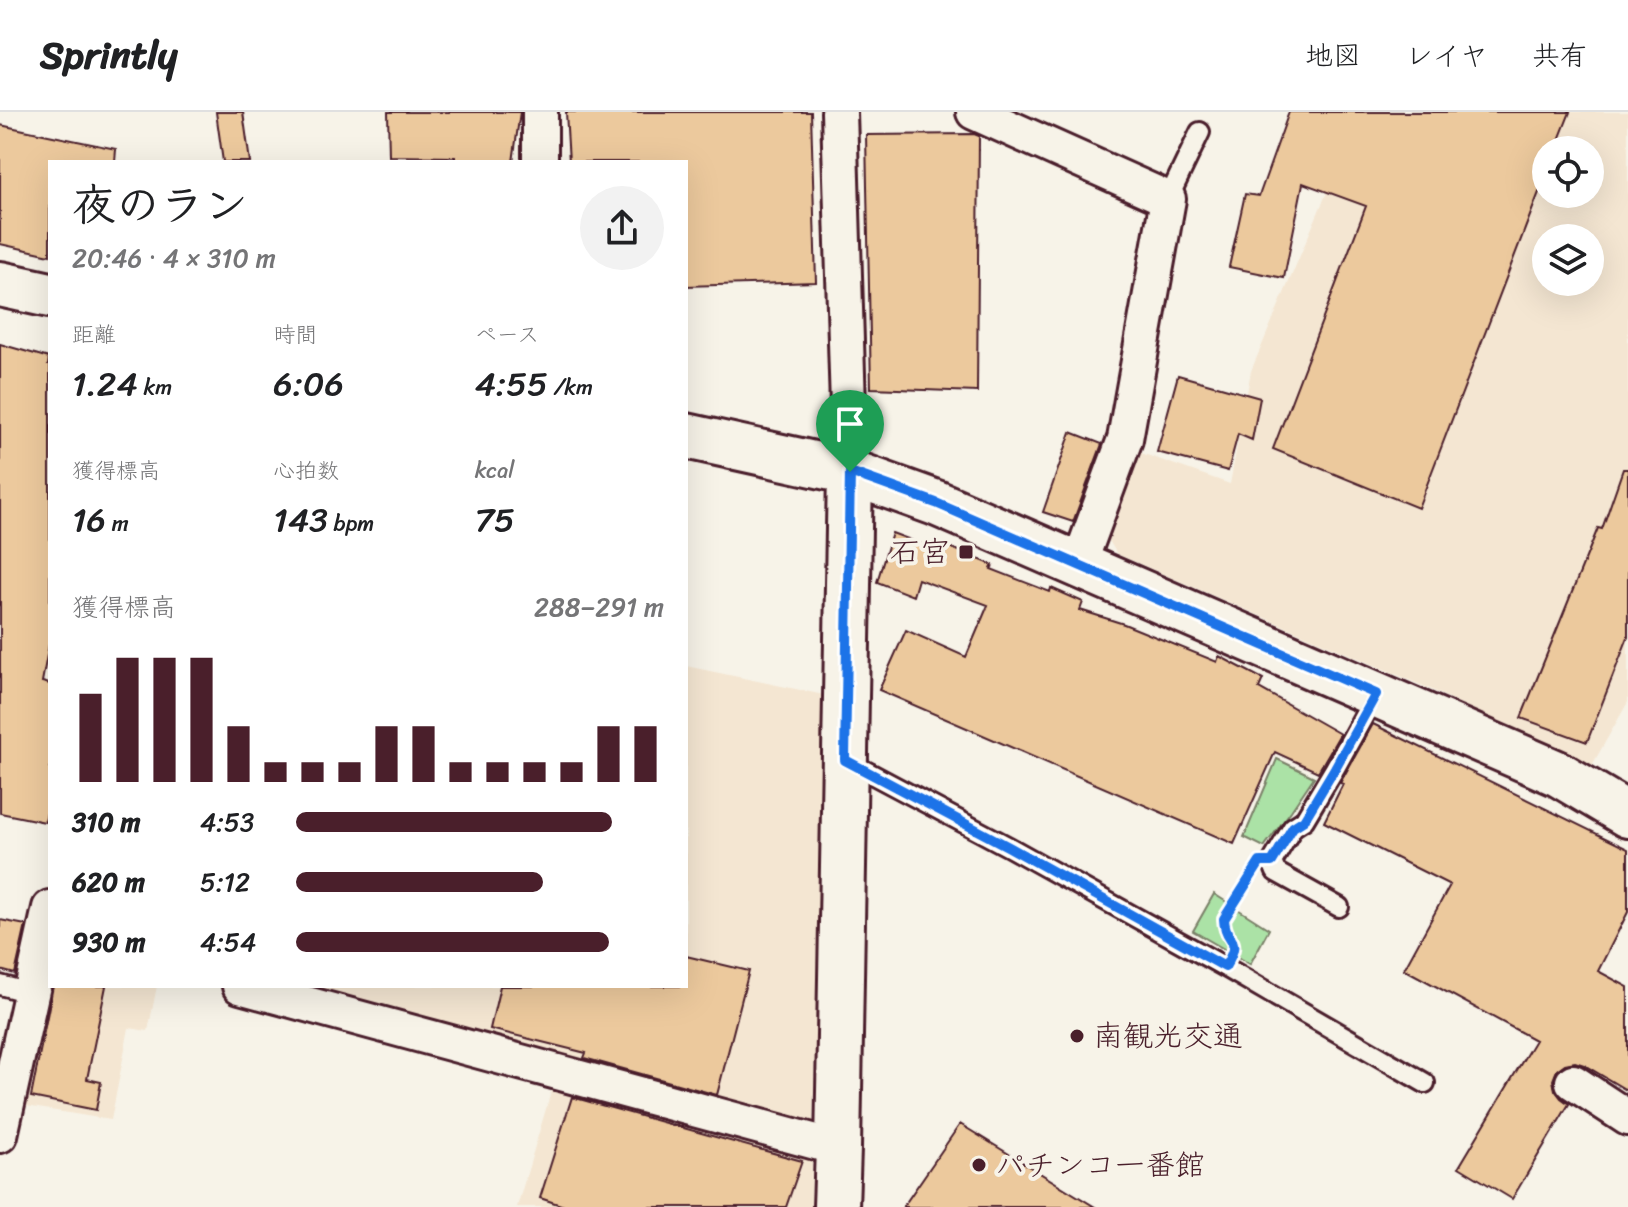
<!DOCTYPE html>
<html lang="ja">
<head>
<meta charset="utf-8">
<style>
	body { margin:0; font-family:Sriracha,"Klee One",sans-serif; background:#f2f2f2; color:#202124; height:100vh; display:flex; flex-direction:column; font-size:30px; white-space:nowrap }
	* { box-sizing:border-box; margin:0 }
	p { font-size:26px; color:#757577 }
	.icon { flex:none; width:44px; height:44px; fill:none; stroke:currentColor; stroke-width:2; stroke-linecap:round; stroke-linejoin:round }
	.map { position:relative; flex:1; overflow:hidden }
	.details { position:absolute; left:48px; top:48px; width:640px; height:828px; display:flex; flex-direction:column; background:#fff; border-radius:0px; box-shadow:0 8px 32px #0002 }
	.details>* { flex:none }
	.controls { position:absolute; left:1532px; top:24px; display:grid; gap:16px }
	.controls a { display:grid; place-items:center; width:72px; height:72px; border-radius:50%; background:#fff; box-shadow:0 8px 32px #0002; font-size:40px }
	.pin { position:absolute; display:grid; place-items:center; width:68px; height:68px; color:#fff; margin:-82px -34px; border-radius:50% 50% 50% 0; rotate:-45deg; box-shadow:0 0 8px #0007 }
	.pin .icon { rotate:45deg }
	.round { display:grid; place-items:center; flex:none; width:84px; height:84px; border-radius:42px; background:#f2f2f2 }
	.overview { display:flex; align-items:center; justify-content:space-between; height:136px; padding:0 24px }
	h1 { font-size:44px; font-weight:600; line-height:60px }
	.stats { display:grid; grid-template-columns:repeat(3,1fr); gap:12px; height:136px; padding:8px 24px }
	.stats div { display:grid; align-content:center }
	.stats b { font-size:34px; font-weight:600 }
	.stats small { font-size:22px; font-weight:400 }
	.stats p { font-size:22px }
	.chart { height:224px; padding:16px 24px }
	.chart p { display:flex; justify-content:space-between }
	.chart svg { width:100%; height:144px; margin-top:8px; stroke:#4a1f2b; stroke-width:6 }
	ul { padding:0 24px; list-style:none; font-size:26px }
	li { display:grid; grid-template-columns:128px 96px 1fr; align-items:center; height:60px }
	li i { height:20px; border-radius:10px; background:#4a1f2b }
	header { display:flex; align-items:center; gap:48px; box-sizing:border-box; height:112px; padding:0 40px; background:#fff; border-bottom:2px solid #e0e0e0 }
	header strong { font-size:38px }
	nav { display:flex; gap:44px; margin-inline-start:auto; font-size:28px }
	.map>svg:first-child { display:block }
	.built { fill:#f4e6d2; fill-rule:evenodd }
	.green { fill:#abe2a6; stroke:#7a8068; stroke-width:2 }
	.building { fill:#ecc99d; stroke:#4a1f2b; stroke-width:2 }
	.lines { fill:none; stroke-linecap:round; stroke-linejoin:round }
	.lane-casing { stroke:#4a1f2b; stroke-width:24 }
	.street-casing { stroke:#4a1f2b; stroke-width:40 }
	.secondary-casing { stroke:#4a1f2b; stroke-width:50 }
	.path { stroke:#4a1f2b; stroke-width:5; stroke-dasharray:6 6; stroke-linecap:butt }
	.lane { stroke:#f7f3e8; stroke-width:18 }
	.street { stroke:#f7f3e8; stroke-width:34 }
	.secondary { stroke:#f7f3e8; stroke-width:44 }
	.route-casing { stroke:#fff; stroke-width:16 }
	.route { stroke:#1a73e8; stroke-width:10 }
	.poi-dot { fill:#4a1f2b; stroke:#f7f3e8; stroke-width:3 }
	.labels { text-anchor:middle; stroke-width:8; stroke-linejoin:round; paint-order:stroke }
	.poi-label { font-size:30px; fill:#4a1f2b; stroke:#f7f3e8; text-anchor:start }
</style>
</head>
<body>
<header>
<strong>Sprintly</strong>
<nav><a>地図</a><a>レイヤ</a><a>共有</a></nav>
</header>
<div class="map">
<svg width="1628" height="1095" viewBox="0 0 1628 1095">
	<rect width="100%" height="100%" fill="#f7f3e8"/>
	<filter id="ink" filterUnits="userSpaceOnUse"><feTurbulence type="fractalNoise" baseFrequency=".0125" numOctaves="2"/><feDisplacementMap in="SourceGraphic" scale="16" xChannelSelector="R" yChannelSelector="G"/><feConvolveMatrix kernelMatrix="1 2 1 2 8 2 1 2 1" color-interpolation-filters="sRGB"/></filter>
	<g filter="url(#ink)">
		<!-- built -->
		<path class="built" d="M1361 0H1628V590L1591 655 1430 577 1117 442 1108 427 1141 341 1230 372 1251 259ZM1546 38H1590V82H1546ZM1546 126H1590V170H1546Z
			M686 554 824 583 811 1095H517L553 973 276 874H686Z
			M50 874H157L148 919 129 916 111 1008 20 993Z"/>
		<!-- green -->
		<path class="green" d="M1277 647 1314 665 1291 699 1264 735 1244 725Z
			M1214 782 1269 817 1250 852 1193 819Z"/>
		<!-- building -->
		<path class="building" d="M216 0H243L250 50H223Z
			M388 0H520L513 50H455V45L389 44Z
			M566 0H811L816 170 686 174V50H569Z
			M1289 0H1570L1555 38H1546V62L1418 396 1273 337 1366 94 1303 71 1284 166 1229 155 1245 82 1259 84Z
			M0 13 116 37 115 50H50V143L0 132Z
			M974 22 979 24 977 280 871 276 866 23Z
			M0 232 49 246 48 253H50V527L42 570 50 572V687L45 710 0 701Z
			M1178 263 1260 286 1252 328 1238 322 1228 359 1157 340Z
			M1071 320 1102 332 1073 410 1043 400Z
			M1623 357H1628V525L1587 630 1521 606 1598 416 1602 417Z
			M892 421 945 441 947 434 993 453 991 457 1050 480 1051 476 1083 490 1080 498 1124 512 1217 550 1219 544 1263 567 1259 576 1340 622 1318 660 1275 640 1234 732 879 578 906 518 966 545 988 493 918 467 913 484 877 470Z
			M1373 612 1628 737V800L1598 859 1628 875V979L1584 953 1575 950 1565 952 1557 958 1553 968 1555 978 1561 986 1569 992 1512 1087 1459 1055 1535 928 1404 857 1450 773 1324 710 1343 672 1340 671Z
			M0 808 26 813 15 862 0 858Z
			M686 844 749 859 717 983 584 946 586 941 490 917 500 874H686Z
			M53 874H106L87 967 101 970 96 998 31 985Z
			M572 985 802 1049 786 1095H567L540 1086Z
			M960 1012 1095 1095H903Z"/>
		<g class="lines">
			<defs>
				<path id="lane" d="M1168 87 1200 20
					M847 649 1009 735 1225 855 1425 971
					M1339 795 1276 760 1272 750 1293 715 1304 708 1335 656 1376 582
					M0 873 30 881"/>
				<path id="street" d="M540 0V50
					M839 0 850 360
					M974 0 1168 87 1125 327 1079 452
					M240 874 838 1036
					M1573 970 1628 1006
					M0 1023 50 796"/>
				<path id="secondary" d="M0 172 50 183
					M686 324 850 360 936 391 1559 662 1628 703
					M836 1095 838 1036 850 360"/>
			</defs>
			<!-- lane casing -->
			<use href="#lane" class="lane-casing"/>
			<!-- street casing -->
			<use href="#street" class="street-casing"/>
			<!-- secondary casing -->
			<use href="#secondary" class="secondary-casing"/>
			<!-- path -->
			<path class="path" d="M1231 826 1224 816V807L1250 765"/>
			<!-- lane -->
			<use href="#lane" class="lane"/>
			<!-- street -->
			<use href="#street" class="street"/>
			<!-- secondary -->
			<use href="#secondary" class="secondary"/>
		</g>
	</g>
	<g class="lines" filter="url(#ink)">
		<defs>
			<path id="route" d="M850 360 936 391 1376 582 1335 656 1304 708 1293 715 1272 750H1260L1224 807C1225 834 1244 822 1225 855L1009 735 845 648Z"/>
		</defs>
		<!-- route casing -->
		<use href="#route" class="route-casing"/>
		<!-- route -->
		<use href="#route" class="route"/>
	</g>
	<!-- markers -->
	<g class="poi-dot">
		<rect x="958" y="432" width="16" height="16" rx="4"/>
		<circle cx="1077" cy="924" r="8"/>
		<circle cx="979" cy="1053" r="8"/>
	</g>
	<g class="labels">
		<!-- poi labels -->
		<g class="poi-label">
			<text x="950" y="450" text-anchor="end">石宮</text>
			<text x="1093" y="934">南観光交通</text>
			<text x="995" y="1063">パチンコ一番館</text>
		</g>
	</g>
</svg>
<div class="controls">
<a><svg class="icon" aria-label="locate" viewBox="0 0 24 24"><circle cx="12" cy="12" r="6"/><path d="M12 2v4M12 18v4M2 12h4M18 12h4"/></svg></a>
<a><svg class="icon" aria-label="layers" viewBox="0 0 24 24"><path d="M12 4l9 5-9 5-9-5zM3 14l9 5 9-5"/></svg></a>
</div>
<div class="pin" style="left:850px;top:360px;background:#1e9e55"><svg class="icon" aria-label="arrive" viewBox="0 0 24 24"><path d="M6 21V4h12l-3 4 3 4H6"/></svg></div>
<section class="details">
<div class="overview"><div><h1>夜のラン</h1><p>20:46 · 4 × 310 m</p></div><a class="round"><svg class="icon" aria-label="share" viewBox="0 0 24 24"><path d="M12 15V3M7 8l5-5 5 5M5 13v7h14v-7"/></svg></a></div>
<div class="stats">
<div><p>距離</p><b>1.24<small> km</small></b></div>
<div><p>時間</p><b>6:06</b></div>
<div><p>ペース</p><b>4:55<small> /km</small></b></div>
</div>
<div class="stats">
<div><p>獲得標高</p><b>16<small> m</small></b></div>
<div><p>心拍数</p><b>143<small> bpm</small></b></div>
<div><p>kcal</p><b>75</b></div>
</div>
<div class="chart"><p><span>獲得標高</span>288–291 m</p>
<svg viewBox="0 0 160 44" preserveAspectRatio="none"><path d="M5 44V17M15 44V6M25 44V6M35 44V6M45 44V27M55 44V38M65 44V38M75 44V38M85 44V27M95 44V27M105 44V38M115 44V38M125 44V38M135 44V38M145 44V27M155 44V27"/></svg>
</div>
<ul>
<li><b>310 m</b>4:53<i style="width:86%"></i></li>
<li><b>620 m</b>5:12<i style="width:67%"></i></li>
<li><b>930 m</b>4:54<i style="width:85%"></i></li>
</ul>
</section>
</div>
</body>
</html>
